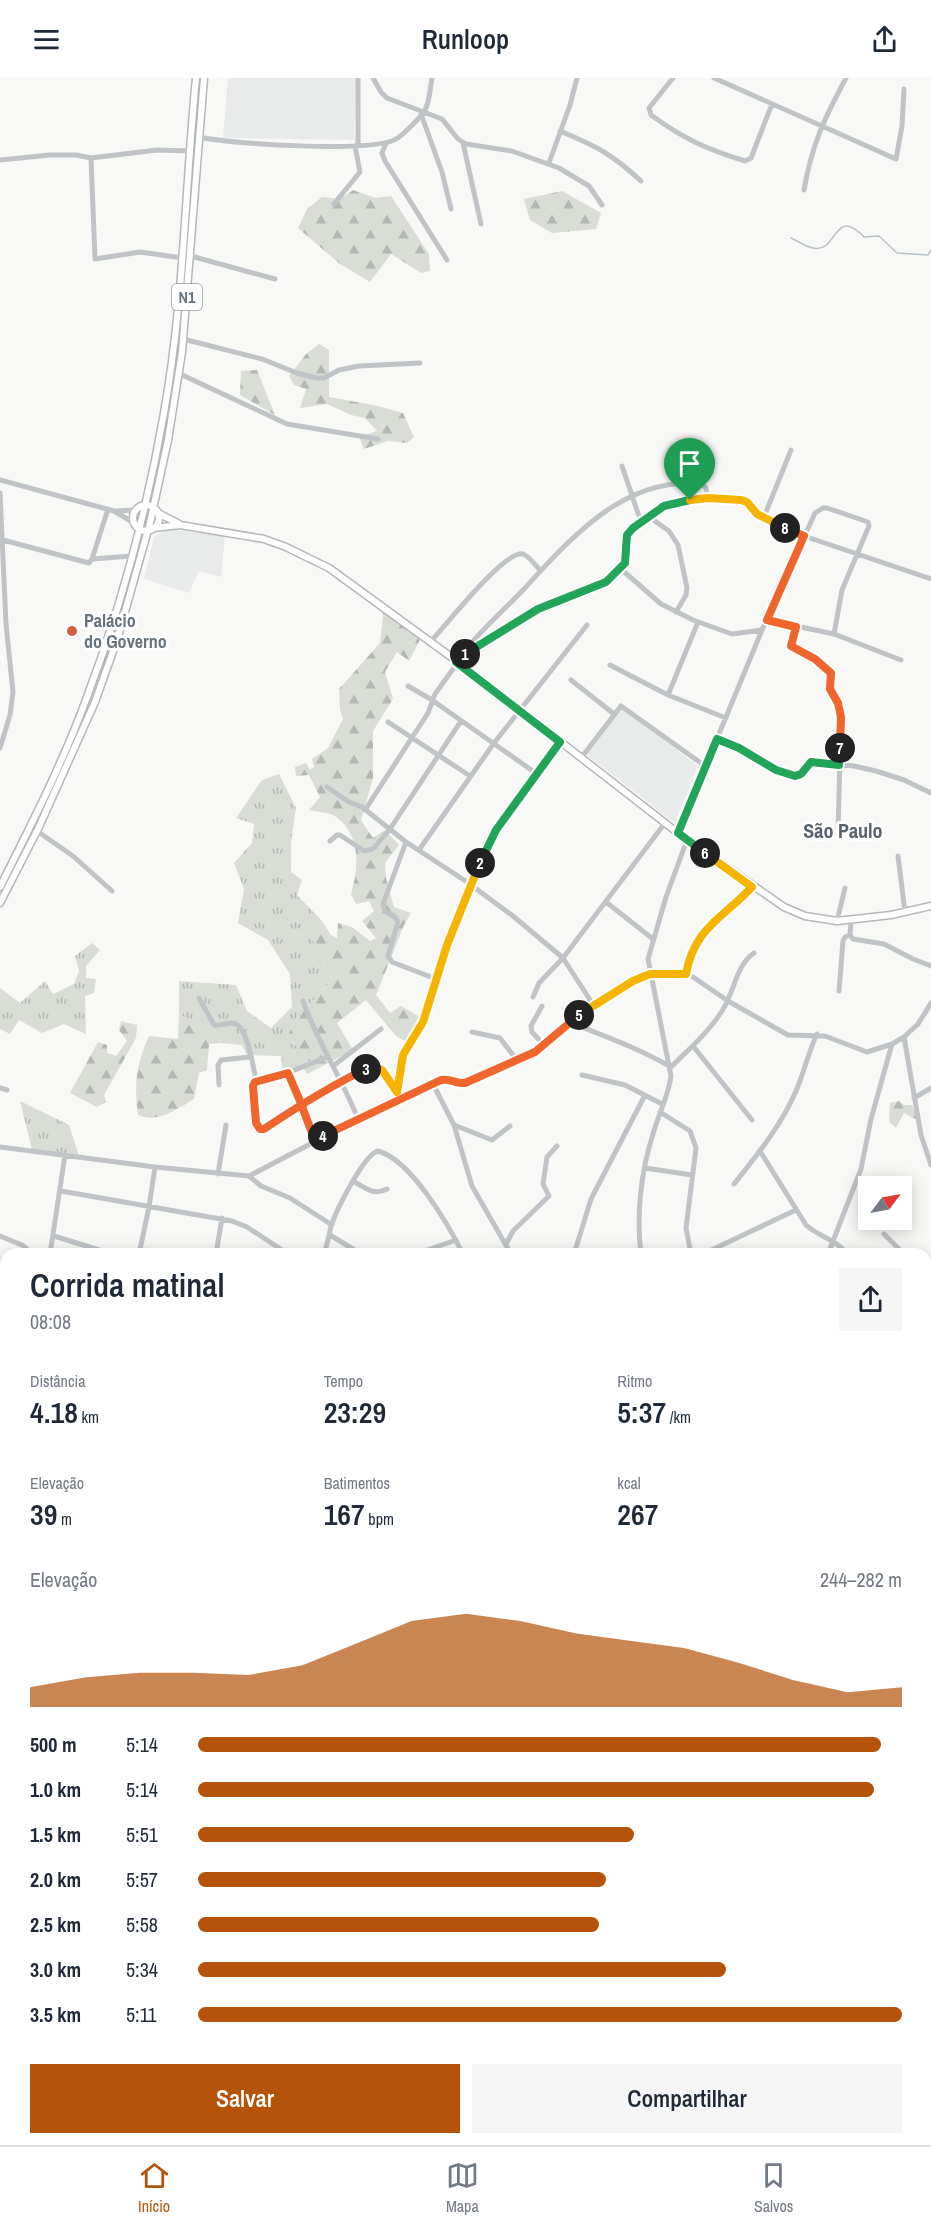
<!DOCTYPE html>
<html lang="pt">
<head>
<meta charset="utf-8">
<style>
	body { margin:0; font-family:"Archivo Narrow",sans-serif; background:#f6f6f7; color:#1f2937; height:100vh; display:flex; flex-direction:column; font-size:22px; white-space:nowrap }
	* { box-sizing:border-box; margin:0 }
	p { font-size:20px; color:#747a83 }
	.icon { flex:none; width:33px; height:33px; fill:none; stroke:currentColor; stroke-width:2; stroke-linecap:round; stroke-linejoin:round }
	.map { position:relative; flex:1; overflow:hidden }
	.sheet { position:absolute; left:0px; top:1170px; width:932px; height:897px; display:flex; flex-direction:column; background:#fff; border-radius:18px 18px 0 0; box-shadow:0 3px 15px #0003 }
	.sheet>* { flex:none }
	.needle { width:39px; rotate:58deg }
	.controls { position:absolute; left:858px; top:1098px; display:grid; gap:12px }
	.controls a { display:grid; place-items:center; width:54px; height:54px; border-radius:0px; background:#fff; box-shadow:0 3px 15px #0003; font-size:30px }
	.pin { position:absolute; display:grid; place-items:center; width:51px; height:51px; color:#fff; margin:-62px -26px; border-radius:50% 50% 50% 0; rotate:-45deg; box-shadow:0 0 6px #0007 }
	.pin .icon { rotate:45deg }
	.km { position:absolute; width:30px; height:30px; margin:-15px; border-radius:50%; background:#222; color:#fff; font-size:16px; line-height:30px; text-align:center }
	.round { display:grid; place-items:center; flex:none; width:63px; height:63px; border-radius:0px; background:#f6f6f7 }
	.headline { display:flex; align-items:center; justify-content:space-between; height:102px; padding:0 30px }
	h1 { font-size:33px; font-weight:600; line-height:45px }
	.metrics { display:grid; grid-template-columns:repeat(3,1fr); gap:9px; height:102px; padding:6px 30px }
	.metrics div { display:grid; align-content:center }
	.metrics b { font-size:30px; font-weight:600 }
	.metrics small { font-size:16px; font-weight:400 }
	.metrics p { font-size:16px }
	.chart { height:168px; padding:12px 30px }
	.chart p { display:flex; justify-content:space-between }
	.chart svg { width:100%; height:108px; margin-top:6px; fill:#b45309; opacity:.7 }
	.cta { display:flex; gap:12px; margin-top:auto; padding:12px 30px }
	.cta a { flex:1; height:69px; border-radius:0px; background:#b45309; color:#fff; font-size:24px; font-weight:600; line-height:69px; text-align:center }
	.cta a+a { background:#f6f6f7; color:#1f2937 }
	ul { padding:0 30px; list-style:none; font-size:20px }
	li { display:grid; grid-template-columns:96px 72px 1fr; align-items:center; height:45px }
	li i { height:15px; border-radius:8px; background:#b45309 }
	header { display:flex; justify-content:space-between; align-items:center; height:78px; padding:0 30px; background:#fff; font-size:27px; font-weight:600 }
	.menu { display:flex; justify-content:space-around; align-items:center; height:84px; border-top:2px solid #e0e1e3; background:#fff; font-size:16px; color:#747a83 }
	.menu a { display:grid; justify-items:center; gap:3px }
	.menu .active { color:#b45309 }
	.map>svg:first-child { display:block }
	.built { fill:#e9eaea }
	.grass { fill:url(#grass-tufts) }
	.forest { fill:url(#forest-firs) }
	.wetland { fill:url(#wetland-marsh) }
	.lines { fill:none; stroke-linecap:round; stroke-linejoin:round }
	.stream { stroke:#bac4c8; stroke-width:1.5 }
	.major-casing { stroke:#b4b8bb; stroke-width:9 }
	.minor { stroke:#c0c4c7; stroke-width:5 }
	.major { stroke:#fff; stroke-width:6 }
	.split-1-casing { stroke:#fff; stroke-width:12 }
	.split-2-casing { stroke:#fff; stroke-width:12 }
	.split-3-casing { stroke:#fff; stroke-width:12 }
	.split-4-casing { stroke:#fff; stroke-width:12 }
	.split-5-casing { stroke:#fff; stroke-width:12 }
	.split-6-casing { stroke:#fff; stroke-width:12 }
	.split-7-casing { stroke:#fff; stroke-width:12 }
	.split-8-casing { stroke:#fff; stroke-width:12 }
	.split-9-casing { stroke:#fff; stroke-width:12 }
	.split-1 { stroke:#22a559; stroke-width:8 }
	.split-2 { stroke:#22a559; stroke-width:8 }
	.split-3 { stroke:#f5b400; stroke-width:8 }
	.split-4 { stroke:#f0652b; stroke-width:8 }
	.split-5 { stroke:#f0652b; stroke-width:8 }
	.split-6 { stroke:#f5b400; stroke-width:8 }
	.split-7 { stroke:#22a559; stroke-width:8 }
	.split-8 { stroke:#f0652b; stroke-width:8 }
	.split-9 { stroke:#f5b400; stroke-width:8 }
	.poi-dot { fill:#d05d3e; stroke:#fff; stroke-width:2 }
	.labels { text-anchor:middle; stroke-width:6; stroke-linejoin:round; paint-order:stroke }
	.shield { fill:#fff; stroke:#949ea5; stroke-width:1.5 }
	.shield-label { font-size:16px; font-weight:bold; fill:#66747e }
	.poi-label { font-size:18px; font-weight:bold; fill:#66747e; stroke:#fff; text-anchor:start }
	.neighbourhood-label { font-size:20px; font-weight:bold; fill:#58626a; stroke:#fff }
</style>
</head>
<body>
<header><svg class="icon" aria-label="menu" viewBox="0 0 24 24"><path d="M4 6h16M4 12h16M4 18h16"/></svg>Runloop<svg class="icon" aria-label="share" viewBox="0 0 24 24"><path d="M12 15V3M7 8l5-5 5 5M5 13v7h14v-7"/></svg></header>
<div class="map">
<svg width="931" height="2067" viewBox="0 0 931 2067">
	<defs>
		<pattern id="grass-tufts" width="24" height="20" patternUnits="userSpaceOnUse" patternTransform="scale(1.5)"><rect width="24" height="20" fill="#d9ddd6"/><path d="M3 7l-1-3M5 7V3M7 7l1-3M15 17l-1-3M17 17v-4M19 17l1-3" fill="none" stroke="#b4b8b3"/></pattern>
		<pattern id="forest-firs" width="22" height="20" patternUnits="userSpaceOnUse" patternTransform="scale(1.5)"><rect width="22" height="20" fill="#d9ddd6"/><path d="M5 1l3.5 6h-7zM16 11l3.5 6h-7z" fill="#b4b8b3"/></pattern>
		<pattern id="wetland-marsh" width="20" height="14" patternUnits="userSpaceOnUse" patternTransform="scale(1.5)"><rect width="20" height="14" fill="#d9ddd6"/><path d="M1 5h8M5 5V1M11 12h8M15 12V8" fill="none" stroke="#b4b8b3"/></pattern>
	</defs>
	<rect width="100%" height="100%" fill="#f8f8f6"/>
	<!-- built -->
	<path class="built" d="M228 0H356L354 62 223 60Z
		M174 452 225 458 221 499 199 493 189 515 144 501 154 459 162 454Z
		M622 630 698 688 675 745 584 675Z"/>
	<!-- grass -->
	<path class="grass" d="M279 696 296 730 291 764V794L302 802 297 817 322 843 308 852 332 902 296 941 287 959 319 990 307 996 302 988 283 995 281 978 247 977 242 967 221 965 214 951 179 937V903L236 907 247 933 271 950 292 929 290 896 268 862 238 845 244 811 234 785 252 765 254 746 236 740 262 702Z
		M92 865 100 872 86 888V900L96 901 94 915 85 918 86 956 64 946 42 955 19 942 10 956 0 951V910L20 925 45 903 53 916 74 906 79 893 75 878Z
		M20 1023 69 1047 79 1078 32 1072Z"/>
	<!-- forest -->
	<path class="forest" d="M353 112 376 120 391 118 429 176 430 193 421 195 391 176 370 204 340 186 298 150 307 131 322 119 340 121Z
		M562 113 601 135 596 151 552 155 530 142 524 121Z
		M319 266 329 272V319L378 328 403 335 414 359 407 365 388 363 364 371 359 359 377 353 365 340 351 337 327 326 300 330 306 311 294 307 289 298 306 276Z
		M257 292 275 337 240 317 241 293Z
		M380 529 421 560 409 583 397 574 385 594 393 621 373 653V700L361 742 373 760 385 752 399 767 385 785 386 800 394 829 411 835 404 847 376 917 390 935 401 928 422 940 411 966 396 958 366 922 337 945 353 972 319 990 287 959 296 941 332 902 308 852 322 843 331 857 337 860 338 845 352 849 370 863 376 860 362 843 374 833 369 823 356 826 351 816C359 789 361 757 336 739 330 734 317 734 309 732L320 719 309 697 296 698 295 689 306 685 310 692 314 689 312 681 328 670 343 641 340 632 339 611 380 565 383 537Z
		M179 937 214 951 221 965 209 966 207 992 199 995 194 1021C179 1030 157 1046 138 1037 134 1006 136 987 149 958L178 961Z
		M121 943 137 947 136 960 104 1017 106 1024 97 1029 70 1015 98 964 107 967V975L116 978 127 963 119 952Z
		M899 1023 904 1027H912L917 1039 915 1041 904 1035 896 1050 889 1044 890 1025Z
		M926 1469 931 1471V1524L926 1515Z
		M926 1556 931 1563V1623L926 1624Z"/>
	<!-- wetland -->
	<path class="wetland" d="M636 2061H762L756 2067H648Z"/>
	<g class="lines">
		<!-- stream -->
		<path class="stream" d="M791 160C798 163 806 169 813 170 838 176 833 127 864 159L879 158 897 175 928 177 931 172
			M0 1783 6 1788
			M395 2061V2067
			M693 2061 702 2067"/>
		<defs>
			<path id="major" d="M133 440a13 13 0 1 1 26 0a13 13 0 1 1-26 0Z
				M158 435 179 446
				M154 450 180 447 264 461 286 469 329 490 458 584 678 755 784 829 805 838 837 843 891 837 931 828
				M0 809C31 747 63 685 87 619 122 527 147 432 164 335 184 224 185 111 196 0
				M0 825 39 749 95 624 117 562 150 445 168 362 182 274 204 0"/>
		</defs>
		<!-- major casing -->
		<use href="#major" class="major-casing"/>
		<!-- minor -->
		<path class="minor" d="M373 0 381 14 387 20 442 41 458 61 466 66 512 73 559 90 589 108 602 127
			M673 0 649 30 651 37C684 61 706 71 745 83L751 80 772 26
			M714 0 896 81 902 48 904 11
			M421 36 442 94 451 131
			M560 53C596 68 612 76 641 103
			M199 59C229 66 374 75 396 61 402 58 423 37 425 32 430 23 430 10 432 0
			M386 65 382 75 385 83 447 182
			M463 65 481 146
			M358 67V0
			M91 80 95 181 140 174 183 180
			M0 82 50 77H76L91 80 157 72 191 73
			M549 85 570 27 577 0
			M804 112C812 66 824 41 846 0
			M334 126 360 94 355 68
			M191 178 275 201
			M183 261 262 281 297 295 316 300H324L339 292 359 288 420 285
			M178 295 287 346 378 361
			M622 388 641 444
			M0 402 114 433 134 445
			M0 415 6 546 13 614 10 637 0 670
			M116 433 136 432
			M649 439 669 453 678 467 687 510 686 517 676 534
			M764 439 791 372
			M3 462 89 485 92 481 108 431
			M92 481 132 478
			M621 491 661 526 693 542 732 556 762 552
			M796 549 791 568 815 581 831 595 830 611 838 625 841 639 838 756
			M834 556 901 582
			M430 564C444 550 505 471 523 476 529 478 536 488 540 492
			M464 574C482 551 504 532 524 511 571 460 625 397 702 406L706 410 708 420
			M456 583 461 578 539 531 599 507 612 500 625 485 627 457 633 450 665 428 690 422 708 420 742 422 757 436 804 458 931 501
			M610 587 668 617 726 640
			M571 602 614 636
			M408 608 432 622 537 696
			M668 617 698 544
			M388 644 470 698
			M717 661 739 670 776 691 795 698 801 696 811 684 854 688 876 693 904 702 931 715
			M581 680 621 628 705 688
			M327 709 349 724 362 729 406 764 467 804 513 838 563 880 594 928
			M365 732 428 635 435 616 458 584
			M37 753 73 778 112 813
			M678 755 762 552 815 435 823 430H827L868 444 869 448 842 512 834 556 767 542
			M330 763 337 757H340L364 773 373 771 390 751 461 643
			M406 764 383 826 385 833 395 839 398 844 388 878 392 884 436 901
			M419 772 494 665 587 547
			M898 778 905 834
			M606 824 653 861
			M837 843 845 810
			M851 843 850 857 853 861 884 866 913 881 931 888
			M686 896C694 850 723 840 752 809
			M839 913 843 863 845 859 850 857
			M533 919 539 905 563 880 665 745
			M199 920 214 947C221 948 227 945 233 945 248 947 253 990 256 1002 250 1012 252 1042 260 1051H264C282 1039 360 985 377 990 387 992 392 1006 397 1014
			M303 923C317 964 342 1000 358 1041
			M931 925 918 946 904 959 921 1057 931 1087
			M542 928 531 948 532 954 543 966
			M569 944C604 958 638 970 671 989 689 971 708 955 722 933 734 915 736 887 754 875
			M472 954 500 960 516 981
			M693 968 752 1042
			M333 988 381 951
			M582 997 625 1007 662 1026
			M256 1002 287 995
			M433 1006 454 1047 472 1108 511 1176
			M219 1007 218 987 221 982 250 979
			M0 1010 7 1012
			M397 1014 403 977 423 943 447 867 488 766 507 735 560 664
			M914 1020 931 1010
			M660 1034 690 1053 696 1070 686 1150 691 1176
			M454 1047 492 1062 510 1048
			M315 1063 300 1023 287 995 328 979
			M0 1069 155 1089 249 1098 364 1038 441 1002C450 1000 456 1006 465 1005L535 974 578 937 633 903 650 896H686L693 899 728 923 788 957 825 958 867 974 892 966
			M760 1073 806 1147C819 1159 836 1161 847 1176
			M645 1090 692 1097
			M218 1096 226 1047
			M249 1098 261 1108 290 1120 332 1147
			M353 1103C365 1110 374 1118 387 1111
			M734 1106C757 1077 781 1048 796 1013 804 995 808 975 817 956
			M61 1113 232 1143 247 1149 288 1176
			M884 1156 904 1176
			M330 1157 361 1176
			M0 1158 22 1167 33 1176
			M54 1158 112 1176
			M506 1166 513 1153 549 1118 543 1106 547 1079 557 1068
			M50 1176 65 1077
			M139 1176 149 1129 155 1089
			M216 1176 222 1140
			M324 1176C327 1167 329 1158 331 1148 336 1133 364 1076 378 1073 411 1082 448 1146 463 1176
			M416 1176 456 1162
			M574 1176 591 1121 645 1017
			M641 1176C636 1137 641 1093 653 1056 658 1038 669 1016 671 998L648 881 666 819 687 762
			M703 1176 796 1132
			M828 1176 861 1091 871 1041 892 966 904 959
			M0 1195H6
			M926 1204 931 1212
			M926 1233 931 1231
			M926 1300 931 1309
			M926 1364 931 1369
			M0 1408 6 1412
			M926 1521 931 1517
			M0 1547 6 1548
			M0 1599 6 1598
			M926 1633 931 1658
			M0 1645 6 1649
			M926 1674 931 1673
			M926 1718 931 1717
			M926 1822 931 1825
			M926 1842 931 1838
			M926 1883 931 1892
			M0 1915 6 1913
			M926 1926 931 1927
			M0 1941 6 1945
			M0 1983 6 1988
			M926 2027 931 2019
			M0 2038 6 2034
			M35 2061 39 2067
			M79 2061 83 2067
			M107 2061 116 2067
			M175 2061 187 2067
			M912 2061 921 2067
			M168 2067 171 2061
			M257 2067 259 2061
			M409 2067 416 2061
			M889 2067 894 2061"/>
		<!-- major -->
		<use href="#major" class="major"/>
	</g>
	<g class="lines">
		<defs>
			<path id="split-1" d="M465 576 538 531 606 504 625 485 627 457 633 450 664 428 690 422"/>
			<path id="split-2" d="M465 576 456 584 560 664 496 752 480 785"/>
			<path id="split-3" d="M366 991 373 989 382 992 397 1014 403 977 423 944 447 867 480 785"/>
			<path id="split-4" d="M323 1058 315 1063C310 1050 305 1036 300 1023L288 995 255 1004 253 1008 256 1045 260 1051H264C297 1029 330 1008 366 991"/>
			<path id="split-5" d="M323 1058 441 1002C450 1000 456 1006 465 1005L535 974 579 937"/>
			<path id="split-6" d="M579 937 633 903 650 896H686C694 850 723 840 752 809L705 775"/>
			<path id="split-7" d="M705 775 678 755 717 661 739 670 776 692 795 698 801 696 811 684 839 687 840 670"/>
			<path id="split-8" d="M785 450 804 458 767 542 796 549 791 568 815 581 831 595 830 611 838 625 841 639 840 670"/>
			<path id="split-9" d="M690 422 708 420 741 422 747 424 757 436 785 450"/>
		</defs>
		<!-- split-1 casing -->
		<use href="#split-1" class="split-1-casing"/>
		<!-- split-2 casing -->
		<use href="#split-2" class="split-2-casing"/>
		<!-- split-3 casing -->
		<use href="#split-3" class="split-3-casing"/>
		<!-- split-4 casing -->
		<use href="#split-4" class="split-4-casing"/>
		<!-- split-5 casing -->
		<use href="#split-5" class="split-5-casing"/>
		<!-- split-6 casing -->
		<use href="#split-6" class="split-6-casing"/>
		<!-- split-7 casing -->
		<use href="#split-7" class="split-7-casing"/>
		<!-- split-8 casing -->
		<use href="#split-8" class="split-8-casing"/>
		<!-- split-9 casing -->
		<use href="#split-9" class="split-9-casing"/>
		<!-- split-1 -->
		<use href="#split-1" class="split-1"/>
		<!-- split-2 -->
		<use href="#split-2" class="split-2"/>
		<!-- split-3 -->
		<use href="#split-3" class="split-3"/>
		<!-- split-4 -->
		<use href="#split-4" class="split-4"/>
		<!-- split-5 -->
		<use href="#split-5" class="split-5"/>
		<!-- split-6 -->
		<use href="#split-6" class="split-6"/>
		<!-- split-7 -->
		<use href="#split-7" class="split-7"/>
		<!-- split-8 -->
		<use href="#split-8" class="split-8"/>
		<!-- split-9 -->
		<use href="#split-9" class="split-9"/>
	</g>
	<!-- markers -->
	<circle class="poi-dot" cx="72" cy="553" r="6"/>
	<g class="labels">
		<!-- shield labels -->
		<rect class="shield" x="172" y="206" width="30" height="26" rx="4.5"/>
		<g class="shield-label">
			<text x="187" y="225">N1</text>
		</g>
		<!-- poi labels -->
		<g class="poi-label">
			<text x="84" y="549">Palácio<tspan x="84" dy="21">do Governo</tspan></text>
		</g>
		<!-- neighbourhood labels -->
		<g class="neighbourhood-label">
			<text x="843" y="760">São Paulo</text>
		</g>
	</g>
</svg>
<div class="controls">
<a><svg class="needle" viewBox="-14 -14 28 28"><path d="M0-13l5 13h-10z" fill="#e53935"/><path d="M0 13l5-13h-10z" fill="#747a83"/></svg></a>
</div>
<div class="pin" style="left:690px;top:422px;background:#1e9e55"><svg class="icon" aria-label="arrive" viewBox="0 0 24 24"><path d="M6 21V4h12l-3 4 3 4H6"/></svg></div>
<b class="km" style="left:465px;top:576px">1</b>
<b class="km" style="left:480px;top:785px">2</b>
<b class="km" style="left:366px;top:991px">3</b>
<b class="km" style="left:323px;top:1058px">4</b>
<b class="km" style="left:579px;top:937px">5</b>
<b class="km" style="left:705px;top:775px">6</b>
<b class="km" style="left:840px;top:670px">7</b>
<b class="km" style="left:785px;top:450px">8</b>
<section class="sheet">
<div class="headline"><div><h1>Corrida matinal</h1><p>08:08</p></div><a class="round"><svg class="icon" aria-label="share" viewBox="0 0 24 24"><path d="M12 15V3M7 8l5-5 5 5M5 13v7h14v-7"/></svg></a></div>
<div class="metrics">
<div><p>Distância</p><b>4.18<small> km</small></b></div>
<div><p>Tempo</p><b>23:29</b></div>
<div><p>Ritmo</p><b>5:37<small> /km</small></b></div>
</div>
<div class="metrics">
<div><p>Elevação</p><b>39<small> m</small></b></div>
<div><p>Batimentos</p><b>167<small> bpm</small></b></div>
<div><p>kcal</p><b>267</b></div>
</div>
<div class="chart"><p><span>Elevação</span>244–282 m</p>
<svg viewBox="0 0 160 44" preserveAspectRatio="none"><path d="M0 44V36L10 32L20 30L30 30L40 31L50 27L60 18L70 9L80 6L90 9L100 14L110 17L120 20L130 26L140 33L150 38L160 36V44z"/></svg>
</div>
<ul>
<li><b>500 m</b>5:14<i style="width:97%"></i></li>
<li><b>1.0 km</b>5:14<i style="width:96%"></i></li>
<li><b>1.5 km</b>5:51<i style="width:62%"></i></li>
<li><b>2.0 km</b>5:57<i style="width:58%"></i></li>
<li><b>2.5 km</b>5:58<i style="width:57%"></i></li>
<li><b>3.0 km</b>5:34<i style="width:75%"></i></li>
<li><b>3.5 km</b>5:11<i style="width:100%"></i></li>
</ul>
<div class="cta"><a>Salvar</a><a>Compartilhar</a></div>
</section>
</div>
<nav class="menu">
<a class="active"><svg class="icon" aria-label="home" viewBox="0 0 24 24"><path d="M3 11l9-7 9 7M6 9v11h12V9"/></svg>Início</a>
<a><svg class="icon" aria-label="map" viewBox="0 0 24 24"><path d="M3 6l6-2 6 2 6-2v14l-6 2-6-2-6 2zM9 4v14M15 6v14"/></svg>Mapa</a>
<a><svg class="icon" aria-label="saved" viewBox="0 0 24 24"><path d="M7 4h10v16l-5-4-5 4z"/></svg>Salvos</a>
</nav>
</body>
</html>
